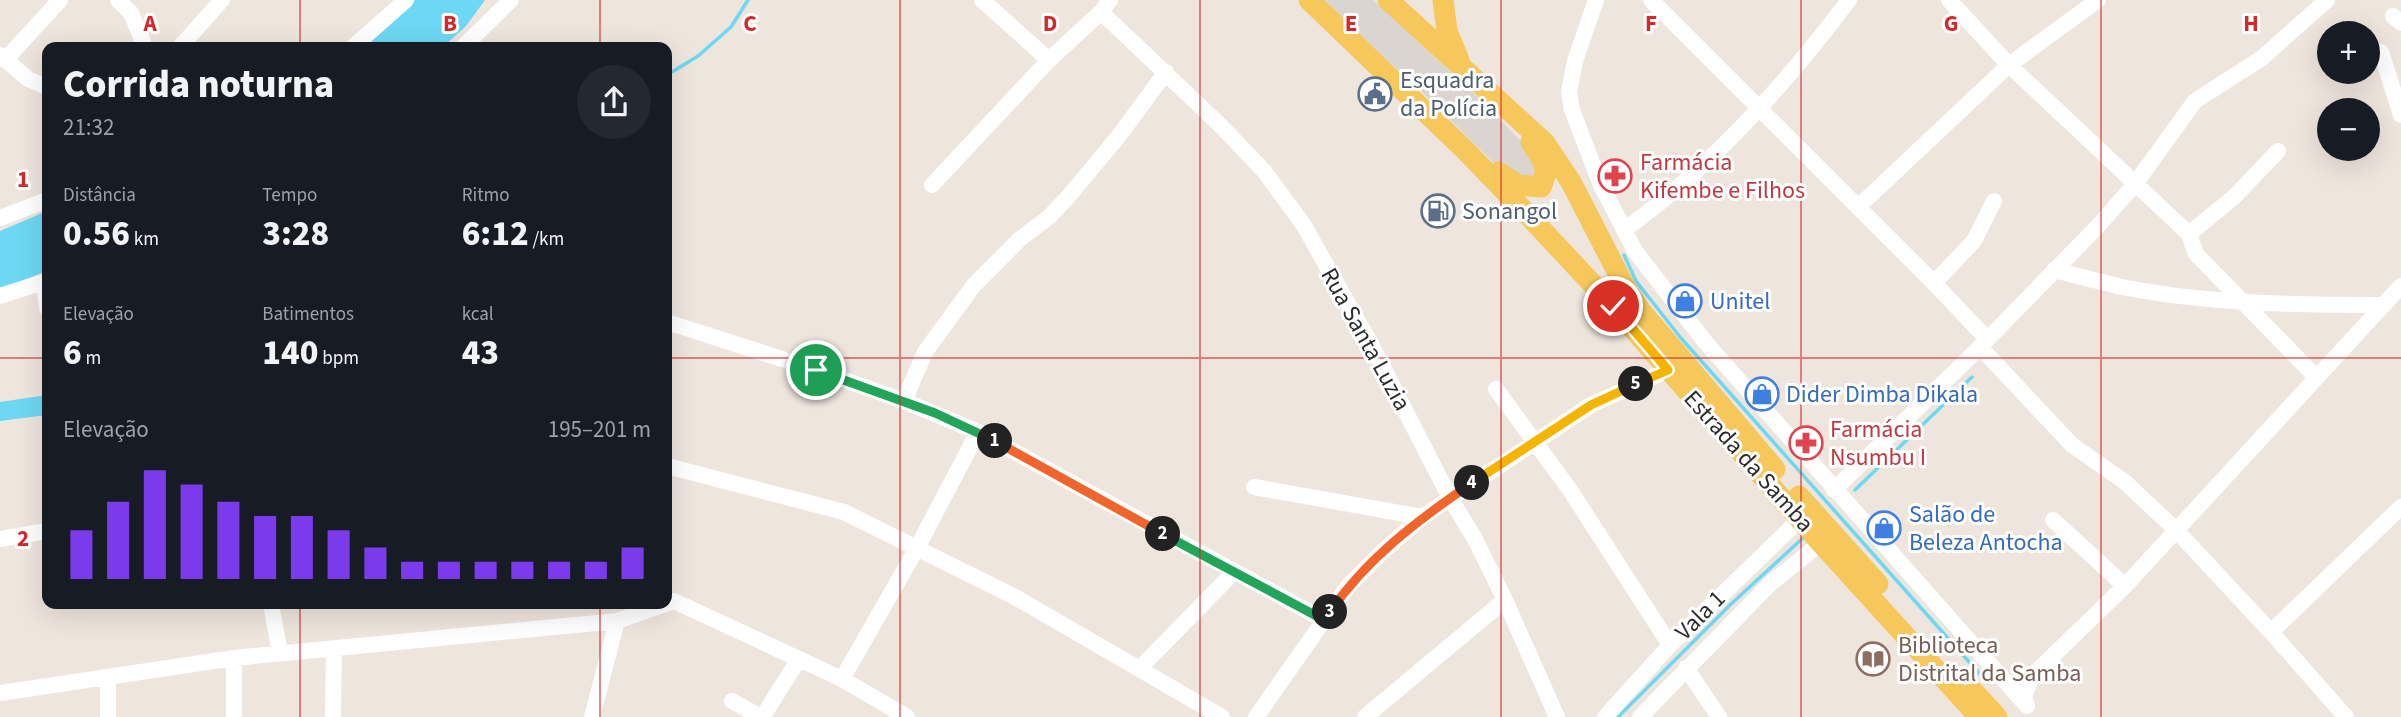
<!DOCTYPE html>
<html lang="pt">
<head>
<meta charset="utf-8">
<style>
	body { margin:0; font-family:"Source Sans 3",sans-serif; background:#242831; color:#f1f3f6; height:100vh; display:flex; flex-direction:column; font-size:26px; white-space:nowrap }
	* { box-sizing:border-box; margin:0 }
	p { font-size:23px; color:#9ea1a6 }
	.icon { flex:none; width:38px; height:38px; fill:none; stroke:currentColor; stroke-width:2; stroke-linecap:round; stroke-linejoin:round }
	.map { position:relative; flex:1; overflow:hidden }
	.drawer { position:absolute; left:42px; top:42px; width:630px; height:567px; display:flex; flex-direction:column; background:#171b24; border-radius:14px; box-shadow:0 7px 28px #0002 }
	.drawer>* { flex:none }
	.buttons { position:absolute; left:2317px; top:21px; display:grid; gap:14px }
	.buttons a { display:grid; place-items:center; width:63px; height:63px; border-radius:50%; background:#171b24; box-shadow:0 7px 28px #0002; font-size:35px }
	.pin { position:absolute; display:grid; place-items:center; width:60px; height:60px; color:#fff; margin:-30px; border:4px solid #fff; border-radius:50%; box-shadow:0 2px 7px #0007 }
	.km { position:absolute; width:35px; height:35px; margin:-18px; border-radius:50%; background:#222; color:#fff; font-size:19px; line-height:35px; text-align:center }
	.round { display:grid; place-items:center; flex:none; width:74px; height:74px; border-radius:37px; background:#242831 }
	.headline { display:flex; align-items:center; justify-content:space-between; height:119px; padding:0 21px }
	h1 { font-size:38px; font-weight:800; line-height:52px }
	.figures { display:grid; grid-template-columns:repeat(3,1fr); gap:10px; height:119px; padding:7px 21px }
	.figures div { display:grid; align-content:center }
	.figures b { font-size:35px; font-weight:800 }
	.figures small { font-size:19px; font-weight:400 }
	.figures p { font-size:19px }
	.chart { height:196px; padding:14px 21px }
	.chart p { display:flex; justify-content:space-between }
	.chart svg { width:100%; height:126px; margin-top:7px; stroke:#7c3aed; stroke-width:6 }
	.map>svg:first-child { display:block }
	.plaza { fill:#dad5d0 }
	.water { fill:#6dd8f3 }
	.lines { fill:none; stroke-linecap:round; stroke-linejoin:round }
	.stream { stroke:#6dd8f3; stroke-width:3.5 }
	.minor { stroke:#fff; stroke-width:16 }
	.major { stroke:#f6c75a; stroke-width:21 }
	.split-1-casing { stroke:#fff; stroke-width:14 }
	.split-2-casing { stroke:#fff; stroke-width:14 }
	.split-3-casing { stroke:#fff; stroke-width:14 }
	.split-4-casing { stroke:#fff; stroke-width:14 }
	.split-5-casing { stroke:#fff; stroke-width:14 }
	.split-6-casing { stroke:#fff; stroke-width:14 }
	.split-1 { stroke:#22a559; stroke-width:9 }
	.split-2 { stroke:#f0652b; stroke-width:9 }
	.split-3 { stroke:#22a559; stroke-width:9 }
	.split-4 { stroke:#f0652b; stroke-width:9 }
	.split-5 { stroke:#f5b400; stroke-width:9 }
	.split-6 { stroke:#f5b400; stroke-width:9 }
	.grid { fill:none; stroke:#d62828; stroke-width:2; stroke-opacity:0.55 }
	.labels { text-anchor:middle; stroke-width:6; stroke-linejoin:round; paint-order:stroke }
	.service-label { font-size:24px; fill:#4e5e75; stroke:#fff; text-anchor:start }
	.health-label { font-size:24px; fill:#be3a42; stroke:#fff; text-anchor:start }
	.shop-label { font-size:24px; fill:#366cbe; stroke:#fff; text-anchor:start }
	.street-label { font-size:24px; fill:#2b2b2b; stroke:#fff }
	.education-label { font-size:24px; fill:#785e54; stroke:#fff; text-anchor:start }
	.grid-label { font-size:23px; text-anchor:middle; font-weight:bold; fill:#d62828; stroke:#fff; stroke-width:6; stroke-linejoin:round; paint-order:stroke }
</style>
</head>
<body>
<div class="map">
<svg width="2401" height="717" viewBox="0 0 2401 717">
	<rect width="100%" height="100%" fill="#eee5dd"/>
	<!-- plaza -->
	<path class="plaza" d="M1318 0H1373L1482 101 1532 153 1538 184 1501 170 1415 85Z"/>
	<!-- water -->
	<path class="water" d="M415 0H485L466 26 443 47H364Z
		M47 211V271L0 289V231Z
		M47 395V415L0 421V402Z"/>
	<g class="lines">
		<!-- stream -->
		<path class="stream" d="M667 75 698 56 731 27 748 0
			M1624 255 1636 281 1680 337 1986 681
			M1855 490 1972 377
			M1618 717 1730 605 1805 536"/>
		<!-- minor -->
		<path class="minor" d="M118 0 131 13 145 47
			M982 0 1049 60
			M1596 0 1575 61 1569 92 1572 110 1600 183 1635 251 1706 343 2027 706
			M1651 0 1934 283 1987 339
			M1949 0 2009 65 2189 234 2196 254 2316 377
			M1101 12 1221 126 1264 171 1303 224 1372 346 1450 498 1475 539 1505 600 1557 717
			M2393 16 2401 23
			M180 47 222 0
			M353 47 406 0
			M463 47 511 0
			M2381 52 2401 115
			M0 55 28 79 47 87
			M5 60 60 0
			M932 185 1049 60 1101 12 1110 0
			M1858 207 2009 65 2098 0
			M0 218 47 200
			M1624 230C1710 168 1785 85 1849 0
			M2189 234 2234 197 2278 151
			M2054 270C2079 276 2103 283 2127 288 2211 304 2299 305 2384 305
			M44 282 47 308
			M1934 283 1974 241 1994 201
			M0 296 47 281
			M667 322 816 370 904 401 978 432 1324 620
			M1980 347 2072 445 2125 482 2176 530 2271 632 2346 717
			M1496 389 1570 490 1670 645
			M904 401 925 352 974 285 1020 239 1049 217 1068 197 1118 137 1166 72
			M667 466 844 512 1015 597 1222 717
			M1254 487 1422 517
			M1834 490 1980 347 2098 226 2135 184 2195 101 2262 58 2327 0
			M2053 520 2125 586
			M0 539 47 531
			M271 604 280 653
			M2271 632 2401 507
			M234 658V717
			M1140 668 1234 572
			M1686 668 1719 717
			M108 677V717
			M842 679 917 548 978 432
			M0 693 234 658 617 621 674 601 842 679 907 717
			M732 701 757 715 763 716 799 659
			M2027 706 2024 696 2033 675 2125 586 2401 286
			M333 717 334 649
			M592 717 617 621
			M1256 717 1348 586 1381 553 1422 517 1591 405 1668 370
			M1365 717 1505 600
			M1605 717 1670 645 1800 519
			M1640 717 1771 583 1821 543"/>
		<!-- major -->
		<path class="major" d="M1309 0 1464 149 1527 214 1613 306 1812 533 1979 717
			M1388 0 1545 143 1571 182 1627 291 1640 310 1775 469
			M1443 0 1447 31 1459 60
			M1498 172 1518 185 1541 187C1551 167 1541 159 1531 142
			M1799 496 1878 584
			M1974 692 1997 717"/>
	</g>
	<g class="lines">
		<defs>
			<path id="split-1" d="M816 370 935 413 995 441"/>
			<path id="split-2" d="M995 441 1163 534"/>
			<path id="split-3" d="M1163 534 1324 620 1330 612"/>
			<path id="split-4" d="M1330 612C1367 558 1418 520 1472 483"/>
			<path id="split-5" d="M1472 483 1591 405 1636 384"/>
			<path id="split-6" d="M1613 306 1668 370 1636 384"/>
		</defs>
		<!-- split-1 casing -->
		<use href="#split-1" class="split-1-casing"/>
		<!-- split-2 casing -->
		<use href="#split-2" class="split-2-casing"/>
		<!-- split-3 casing -->
		<use href="#split-3" class="split-3-casing"/>
		<!-- split-4 casing -->
		<use href="#split-4" class="split-4-casing"/>
		<!-- split-5 casing -->
		<use href="#split-5" class="split-5-casing"/>
		<!-- split-6 casing -->
		<use href="#split-6" class="split-6-casing"/>
		<!-- split-1 -->
		<use href="#split-1" class="split-1"/>
		<!-- split-2 -->
		<use href="#split-2" class="split-2"/>
		<!-- split-3 -->
		<use href="#split-3" class="split-3"/>
		<!-- split-4 -->
		<use href="#split-4" class="split-4"/>
		<!-- split-5 -->
		<use href="#split-5" class="split-5"/>
		<!-- split-6 -->
		<use href="#split-6" class="split-6"/>
	</g>
	<!-- grid -->
	<path class="grid" d="M300 0V47M600 0V47M900 0V717M1200 0V717M1501 0V717M1801 0V717M2101 0V717M0 358H47M667 358H2401M300 604V717M600 604V717"/>
	<!-- icons -->
	<defs>
		<symbol id="civic-ring" viewBox="-11 -11 22 22"><circle r="9.5" fill="#fff" stroke="#5c6f8a" stroke-width="1.5"/><path d="M-.6-6.5H3V-4.5H.6V-3L4-1V1h2V6H-6V1h2V-1L-.6-3ZM-1.2 2.5V6h2.4V2.5Z" fill="#5c6f8a"/></symbol>
		<symbol id="pharmacy-ring" viewBox="-11 -11 22 22"><circle r="9.5" fill="#fff" stroke="#e0444e" stroke-width="1.5"/><path d="M-2-6h4v4h4v4h-4v4h-4v-4h-4v-4h4Z" fill="#e0444e"/></symbol>
		<symbol id="fuel-ring" viewBox="-11 -11 22 22"><circle r="9.5" fill="#fff" stroke="#5c6f8a" stroke-width="1.5"/><path d="M-5.5-6h7V0h2V4h1.3V-2.5L3-4.5l.8-.8L6-3V5H2.5V1h-1V6h-7ZM-4.2-4.7v3.2H.2V-4.7Z" fill="#5c6f8a"/></symbol>
		<symbol id="shop-ring" viewBox="-11 -11 22 22"><circle r="9.5" fill="#fff" stroke="#3f7fe0" stroke-width="1.5"/><path d="M-5-2.5h2.3a2.7 3.5 0 0 1 5.4 0H5L5.5 6h-11ZM-1.5-2.5h3a1.5 2.3 0 0 0-3 0Z" fill="#3f7fe0"/></symbol>
		<symbol id="library-ring" viewBox="-11 -11 22 22"><circle r="9.5" fill="#fff" stroke="#8d6e63" stroke-width="1.5"/><path d="M-6-4Q-3-5.5-.7-3.5V5Q-3 3-6 4ZM6-4Q3-5.5 .7-3.5V5Q3 3 6 4Z" fill="#8d6e63"/></symbol>
	</defs>
	<g fill-rule="evenodd">
		<use href="#civic-ring" x="1356" y="75" width="38" height="38"/>
		<use href="#pharmacy-ring" x="1596" y="157" width="38" height="38"/>
		<use href="#fuel-ring" x="1419" y="192" width="38" height="38"/>
		<use href="#shop-ring" x="1666" y="282" width="38" height="38"/>
		<use href="#shop-ring" x="1743" y="375" width="38" height="38"/>
		<use href="#pharmacy-ring" x="1787" y="424" width="38" height="38"/>
		<use href="#shop-ring" x="1865" y="509" width="38" height="38"/>
		<use href="#library-ring" x="1854" y="640" width="38" height="38"/>
	</g>
	<g class="labels">
		<!-- service labels -->
		<g class="service-label">
			<text x="1400" y="88">Esquadra<tspan x="1400" dy="28">da Polícia</tspan></text>
			<text x="1462" y="219">Sonangol</text>
		</g>
		<!-- health labels -->
		<g class="health-label">
			<text x="1640" y="170">Farmácia<tspan x="1640" dy="28">Kifembe e Filhos</tspan></text>
			<text x="1830" y="437">Farmácia<tspan x="1830" dy="28">Nsumbu I</tspan></text>
		</g>
		<!-- shop labels -->
		<g class="shop-label">
			<text x="1710" y="309">Unitel</text>
			<text x="1786" y="402">Dider Dimba Dikala</text>
			<text x="1909" y="522">Salão de<tspan x="1909" dy="28">Beleza Antocha</tspan></text>
		</g>
		<!-- street labels -->
		<g class="street-label">
			<text transform="translate(1366 339) rotate(61)" y="8">Rua Santa Luzia</text>
			<text transform="translate(1749 461) rotate(48)" y="8">Estrada da Samba</text>
			<text transform="translate(1700 615) rotate(-45)" y="8">Vala 1</text>
		</g>
		<!-- education labels -->
		<g class="education-label">
			<text x="1898" y="653">Biblioteca<tspan x="1898" dy="28">Distrital da Samba</tspan></text>
		</g>
	</g>
	<g class="grid-label">
		<text x="150" y="31">A</text>
		<text x="450" y="31">B</text>
		<text x="750" y="31">C</text>
		<text x="1050" y="31">D</text>
		<text x="1351" y="31">E</text>
		<text x="1651" y="31">F</text>
		<text x="1951" y="31">G</text>
		<text x="2251" y="31">H</text>
		<text x="23" y="187">1</text>
		<text x="23" y="546">2</text>
	</g>
</svg>
<div class="buttons">
<a>+</a>
<a>−</a>
</div>
<div class="pin" style="left:816px;top:370px;background:#1e9e55"><svg class="icon" aria-label="arrive" viewBox="0 0 24 24"><path d="M6 21V4h12l-3 4 3 4H6"/></svg></div>
<div class="pin" style="left:1613px;top:306px;background:#d93025"><svg class="icon" aria-label="check" viewBox="0 0 24 24"><path d="M5 12l5 5 9-10"/></svg></div>
<b class="km" style="left:995px;top:441px">1</b>
<b class="km" style="left:1163px;top:534px">2</b>
<b class="km" style="left:1330px;top:612px">3</b>
<b class="km" style="left:1472px;top:483px">4</b>
<b class="km" style="left:1636px;top:384px">5</b>
<section class="drawer">
<div class="headline"><div><h1>Corrida noturna</h1><p>21:32</p></div><a class="round"><svg class="icon" aria-label="share" viewBox="0 0 24 24"><path d="M12 15V3M7 8l5-5 5 5M5 13v7h14v-7"/></svg></a></div>
<div class="figures">
<div><p>Distância</p><b>0.56<small> km</small></b></div>
<div><p>Tempo</p><b>3:28</b></div>
<div><p>Ritmo</p><b>6:12<small> /km</small></b></div>
</div>
<div class="figures">
<div><p>Elevação</p><b>6<small> m</small></b></div>
<div><p>Batimentos</p><b>140<small> bpm</small></b></div>
<div><p>kcal</p><b>43</b></div>
</div>
<div class="chart"><p><span>Elevação</span>195–201 m</p>
<svg viewBox="0 0 160 44" preserveAspectRatio="none"><path d="M5 44V27M15 44V17M25 44V6M35 44V11M45 44V17M55 44V22M65 44V22M75 44V27M85 44V33M95 44V38M105 44V38M115 44V38M125 44V38M135 44V38M145 44V38M155 44V33"/></svg>
</div>
</section>
</div>
</body>
</html>
